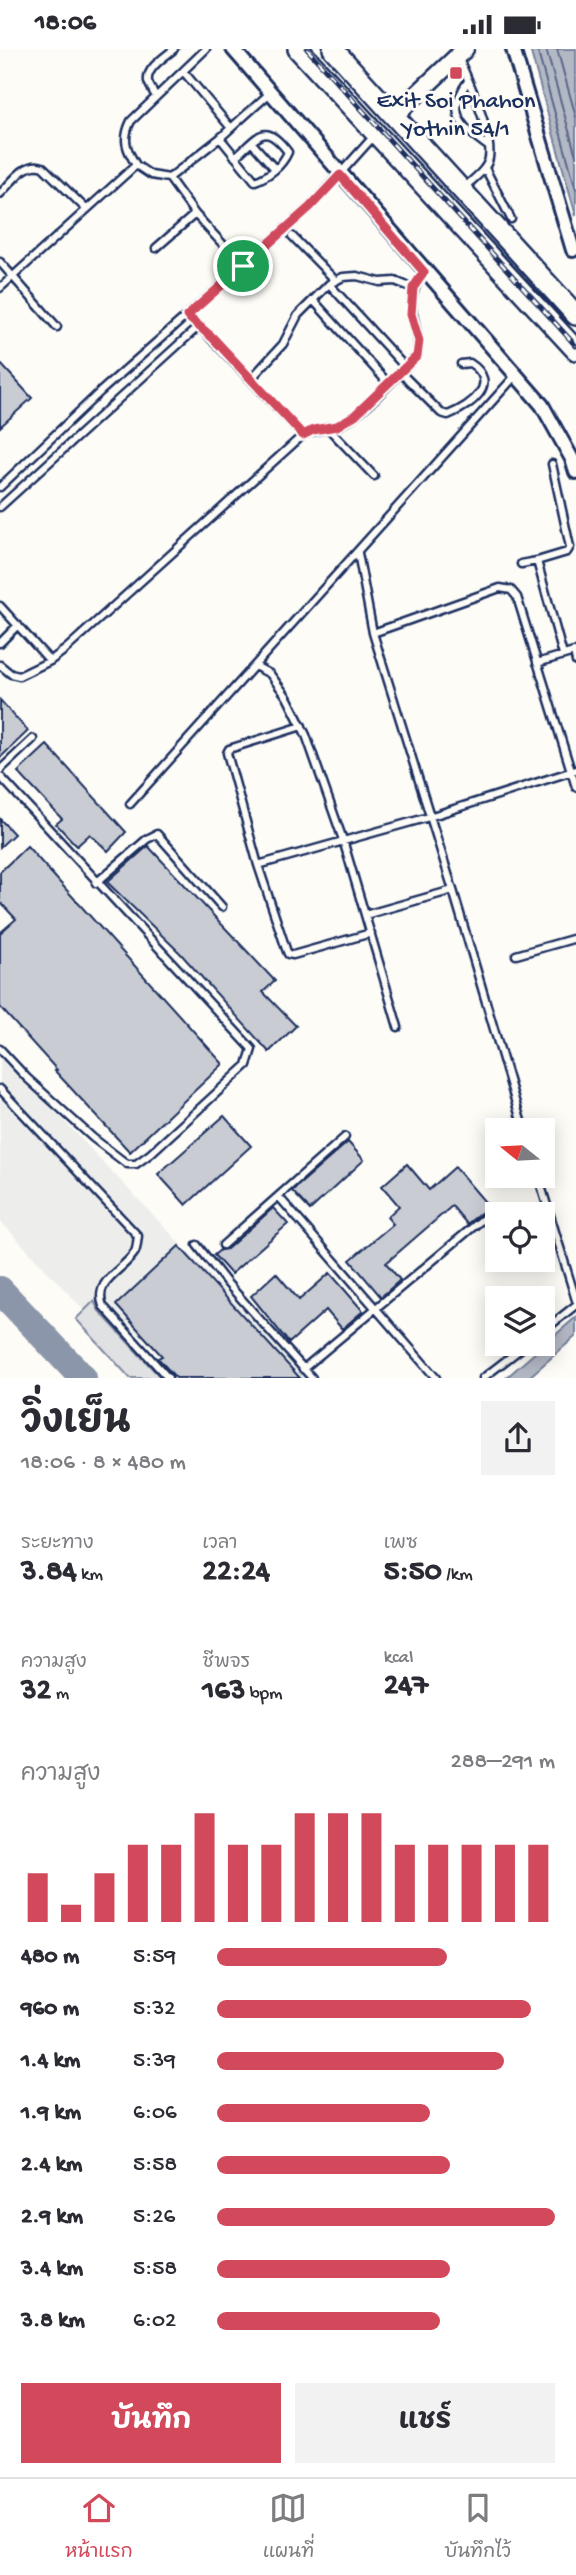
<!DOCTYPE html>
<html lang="th">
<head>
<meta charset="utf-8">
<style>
	body { margin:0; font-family:"Gochi Hand","Playpen Sans Thai",sans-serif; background:#f2f2f3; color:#2b2b33; height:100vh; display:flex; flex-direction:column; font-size:26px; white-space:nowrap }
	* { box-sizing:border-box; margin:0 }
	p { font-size:23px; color:#7c7c81 }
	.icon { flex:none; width:38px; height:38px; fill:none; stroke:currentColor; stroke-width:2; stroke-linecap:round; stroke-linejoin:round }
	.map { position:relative; height:1329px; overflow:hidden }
	.side { display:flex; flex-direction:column; background:#fff; flex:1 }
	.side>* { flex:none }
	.needle { width:46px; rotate:288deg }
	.controls { position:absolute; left:485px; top:1069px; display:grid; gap:14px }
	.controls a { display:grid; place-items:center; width:70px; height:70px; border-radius:0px; background:#fff; box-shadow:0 4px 18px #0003; font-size:35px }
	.pin { position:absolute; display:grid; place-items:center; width:60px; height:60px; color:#fff; margin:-30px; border:4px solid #fff; border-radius:50%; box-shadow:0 2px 7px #0007 }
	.round { display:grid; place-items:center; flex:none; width:74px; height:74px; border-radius:0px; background:#f2f2f3 }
	.headline { display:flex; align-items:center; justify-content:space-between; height:119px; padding:0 21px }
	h1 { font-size:38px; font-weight:700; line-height:52px }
	.stats { display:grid; grid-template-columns:repeat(3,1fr); gap:10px; height:119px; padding:7px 21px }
	.stats div { display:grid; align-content:center }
	.stats b { font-size:30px; font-weight:700 }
	.stats small { font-size:19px; font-weight:400 }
	.stats p { font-size:19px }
	.chart { height:196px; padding:14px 21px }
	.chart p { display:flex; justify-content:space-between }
	.chart svg { width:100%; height:126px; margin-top:7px; stroke:#d1495b; stroke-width:6 }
	.primary-button { display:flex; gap:14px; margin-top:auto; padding:14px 21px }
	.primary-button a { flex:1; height:80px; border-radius:0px; background:#d1495b; color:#fff; font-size:28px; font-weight:700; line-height:80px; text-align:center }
	.primary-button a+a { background:#f2f2f3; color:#2b2b33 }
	ul { padding:0 21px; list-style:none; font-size:23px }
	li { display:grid; grid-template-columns:112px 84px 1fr; align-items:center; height:52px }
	li i { height:18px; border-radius:9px; background:#d1495b }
	.status { display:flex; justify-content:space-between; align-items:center; height:49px; padding:0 35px; background:#fff; direction:ltr }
	.status svg { height:19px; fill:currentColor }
	.tabs { display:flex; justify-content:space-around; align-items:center; height:98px; border-top:2px solid #e1e1e2; background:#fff; font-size:19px; color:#7c7c81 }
	.tabs a { display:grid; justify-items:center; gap:4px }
	.tabs .current { color:#d1495b }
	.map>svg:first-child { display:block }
	.built { fill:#edeeec }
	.green { fill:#e0e1e3; stroke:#7e88a0; stroke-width:2 }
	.water { fill:#b3b8c5; stroke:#76819c; stroke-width:2 }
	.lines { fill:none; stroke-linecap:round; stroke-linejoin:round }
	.shore { stroke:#586687; stroke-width:2 }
	.taxiway { stroke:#8c96aa; stroke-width:28 }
	.building { fill:#c9ccd3; stroke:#1b2f5e; stroke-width:2 }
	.service-casing { stroke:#1b2f5e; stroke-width:11 }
	.minor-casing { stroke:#1b2f5e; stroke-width:18 }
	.tertiary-casing { stroke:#1b2f5e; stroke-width:21 }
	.primary-casing { stroke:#1b2f5e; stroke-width:24 }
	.service { stroke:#fdfcf7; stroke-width:6 }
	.minor { stroke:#fdfcf7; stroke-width:12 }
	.tertiary { stroke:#fdfcf7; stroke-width:16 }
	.primary { stroke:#fdfcf7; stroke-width:19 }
	.rail-casing { stroke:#1b2f5e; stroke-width:5 }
	.rail { stroke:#fdfcf7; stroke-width:2.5; stroke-dasharray:8; stroke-linecap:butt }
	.route-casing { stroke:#fff; stroke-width:14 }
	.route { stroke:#d1495b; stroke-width:9 }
	.poi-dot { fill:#d1495b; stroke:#fdfcf7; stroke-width:2.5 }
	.labels { text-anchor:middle; stroke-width:6; stroke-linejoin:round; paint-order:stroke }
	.poi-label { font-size:24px; fill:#1b2f5e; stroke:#fdfcf7 }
</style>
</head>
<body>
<div class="status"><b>18:06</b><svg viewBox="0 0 49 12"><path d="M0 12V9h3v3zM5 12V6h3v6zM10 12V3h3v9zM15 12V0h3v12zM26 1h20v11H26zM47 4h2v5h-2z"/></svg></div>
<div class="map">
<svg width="576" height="1329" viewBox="0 0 576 1329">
	<rect width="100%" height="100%" fill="#fdfcf7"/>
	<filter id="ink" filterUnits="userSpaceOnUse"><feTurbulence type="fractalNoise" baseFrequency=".0143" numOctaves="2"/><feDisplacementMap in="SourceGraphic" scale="14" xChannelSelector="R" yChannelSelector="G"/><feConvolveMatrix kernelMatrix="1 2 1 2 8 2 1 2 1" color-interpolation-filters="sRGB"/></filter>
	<g filter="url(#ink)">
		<!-- built -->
		<path class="built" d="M0 1004 307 1329H182L105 1252 84 1261 0 1172Z"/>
		<!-- green -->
		<path class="green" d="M94 1252 99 1262 161 1329H130L76 1270Z"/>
		<!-- water -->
		<path class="water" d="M530 0H576V167Z
			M576 1268V1287L528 1329H506Z"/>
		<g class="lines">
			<!-- shore -->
			<path class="shore" d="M537 0 576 140
				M546 0 576 107
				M557 0 576 68"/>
			<!-- taxiway -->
			<path class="taxiway" d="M0 1241 83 1329"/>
		</g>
		<!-- building -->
		<path class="building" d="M0 314 32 349 0 378Z
			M0 651 28 682 0 709Z
			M47 696 126 783 108 802 90 785 77 797 56 775 62 770 18 723Z
			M0 770 14 785 0 798Z
			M27 797 223 1015 130 1103 55 1022 57 1021 0 958V884L16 870 0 853V823Z
			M148 797 275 932 263 943 296 977 269 1003 180 904 107 833Z
			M224 1067 251 1097 186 1156 158 1125Z
			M348 1093 364 1111 310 1161 292 1142Z
			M407 1115 429 1141 455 1118 491 1160 481 1164 467 1175 452 1157 386 1214 400 1231 381 1248 350 1211 393 1175 387 1168 399 1157 382 1137Z
			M273 1159 288 1175 231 1225 214 1206 220 1201 227 1200Z
			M179 1197 300 1329H176L165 1317 158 1309 162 1307 116 1256Z
			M276 1224 299 1251 330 1224 363 1262 342 1280 326 1261 289 1294 251 1247Z"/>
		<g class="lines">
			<defs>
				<path id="service" d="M459 10C469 32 493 85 489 109 487 121 473 130 465 138
					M183 22 231 79
					M468 32C445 64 461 78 489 98
					M156 48C154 43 149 37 148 32 146 19 166 7 174 0
					M220 89 255 132C269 127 282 117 288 103 264 72 260 87 235 108
					M252 94 275 120
					M136 116C126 100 122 90 131 72L206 0
					M485 119 511 170
					M169 129 220 89 271 43
					M0 145C12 133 26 111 43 118L86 160
					M292 187 336 232
					M156 199 195 165
					M0 213 57 278
					M329 235 405 318
					M0 239 136 116 151 126 169 129 195 165 243 217
					M313 251 388 334
					M400 323 441 364 448 366C470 357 502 335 470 314L461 315
					M251 330 283 295 298 266 329 235 343 228 357 227 380 233 395 232 413 239
					M327 378 374 427
					M552 415 570 498 567 503 537 512 563 606
					M0 438 101 342 310 158 374 87
					M0 458 199 277 303 386
					M358 504 373 584 453 841 524 1082
					M521 515 537 512
					M0 557 50 612 66 600 303 386C315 380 328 381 340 376 365 364 396 327 417 307 423 271 398 260 424 223
					M373 584 500 539 511 541 517 548 576 738
					M0 594 18 576
					M537 614 574 603 576 613
					M0 616 11 625 19 627 50 612
					M255 617 270 625 287 648 306 686 343 791 398 978
					M302 677 229 700 227 704 258 816 286 900 288 905 293 906 371 884
					M0 721 33 690
					M0 727 252 1000 247 1016 150 1105 136 1115H127L93 1089 27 1029 0 1000
					M130 755 515 327
					M258 816 429 768 576 721
					M96 834 147 790 157 785 222 858
					M365 866 453 841
					M516 906 576 889
					M0 1040 138 1187C137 1192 137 1199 135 1203 123 1222 93 1231 103 1257L168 1329
					M538 1127 576 1251
					M279 1148 436 1329
					M197 1196 227 1234 312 1329
					M223 1196 345 1088
					M542 1283 576 1256
					M303 1320 485 1168
					M483 1329 527 1295"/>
				<path id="minor" d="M233 0 542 356 572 410 576 423
					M513 0 573 201"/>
				<path id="tertiary" d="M394 67 465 0"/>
				<path id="primary" d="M298 0 576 301
					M333 0 576 266"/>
			</defs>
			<!-- service casing -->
			<use href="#service" class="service-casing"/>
			<!-- minor casing -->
			<use href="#minor" class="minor-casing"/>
			<!-- tertiary casing -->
			<use href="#tertiary" class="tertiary-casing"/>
			<!-- primary casing -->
			<use href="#primary" class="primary-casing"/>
			<!-- service -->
			<use href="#service" class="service"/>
			<!-- minor -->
			<use href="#minor" class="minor"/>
			<!-- tertiary -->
			<use href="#tertiary" class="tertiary"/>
			<!-- primary -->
			<use href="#primary" class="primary"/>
			<defs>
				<path id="rail" d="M307 0 576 297"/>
			</defs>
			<!-- rail casing -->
			<use href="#rail" class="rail-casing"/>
			<!-- rail -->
			<use href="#rail" class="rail"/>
		</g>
	</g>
	<g class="lines" filter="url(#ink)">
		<defs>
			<path id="route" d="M340 126 424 223 413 239 411 265 419 292 417 307 355 366 337 377 313 381 303 386 213 289 187 267 310 158Z"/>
		</defs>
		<!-- route casing -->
		<use href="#route" class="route-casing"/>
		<!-- route -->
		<use href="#route" class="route"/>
	</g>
	<!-- markers -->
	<rect class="poi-dot" x="449" y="17" width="14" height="14" rx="3.5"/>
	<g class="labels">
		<!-- poi labels -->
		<g class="poi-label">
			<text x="456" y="58">Exit Soi Phahon<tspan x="456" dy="28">Yothin 54/1</tspan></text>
		</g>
	</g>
</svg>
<div class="controls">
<a><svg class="needle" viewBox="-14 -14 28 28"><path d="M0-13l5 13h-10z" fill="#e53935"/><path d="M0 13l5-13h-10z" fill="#7c7c81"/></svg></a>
<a><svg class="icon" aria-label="locate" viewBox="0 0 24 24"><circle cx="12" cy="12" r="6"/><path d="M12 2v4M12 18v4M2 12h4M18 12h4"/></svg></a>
<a><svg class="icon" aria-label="layers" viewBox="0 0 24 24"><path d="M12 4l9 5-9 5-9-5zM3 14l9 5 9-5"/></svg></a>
</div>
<div class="pin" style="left:243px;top:217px;background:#1e9e55"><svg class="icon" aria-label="arrive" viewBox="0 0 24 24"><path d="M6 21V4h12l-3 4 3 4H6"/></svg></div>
</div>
<section class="side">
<div class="headline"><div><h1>วิ่งเย็น</h1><p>18:06 · 8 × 480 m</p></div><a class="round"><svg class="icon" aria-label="share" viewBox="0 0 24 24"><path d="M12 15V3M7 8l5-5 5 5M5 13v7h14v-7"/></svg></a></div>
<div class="stats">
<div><p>ระยะทาง</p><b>3.84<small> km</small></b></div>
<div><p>เวลา</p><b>22:24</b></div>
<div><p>เพซ</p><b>5:50<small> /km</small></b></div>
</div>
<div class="stats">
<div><p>ความสูง</p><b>32<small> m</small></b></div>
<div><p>ชีพจร</p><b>163<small> bpm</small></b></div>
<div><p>kcal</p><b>247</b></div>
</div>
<div class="chart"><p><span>ความสูง</span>288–291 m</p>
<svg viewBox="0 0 160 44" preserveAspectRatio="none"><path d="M5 44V27M15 44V38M25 44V27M35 44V17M45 44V17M55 44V6M65 44V17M75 44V17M85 44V6M95 44V6M105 44V6M115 44V17M125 44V17M135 44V17M145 44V17M155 44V17"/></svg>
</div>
<ul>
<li><b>480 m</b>5:59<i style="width:68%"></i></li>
<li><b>960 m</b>5:32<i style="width:93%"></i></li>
<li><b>1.4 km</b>5:39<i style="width:85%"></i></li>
<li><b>1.9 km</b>6:06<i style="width:63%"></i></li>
<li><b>2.4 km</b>5:58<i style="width:69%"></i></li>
<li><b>2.9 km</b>5:26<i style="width:100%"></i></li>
<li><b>3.4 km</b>5:58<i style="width:69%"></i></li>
<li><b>3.8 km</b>6:02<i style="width:66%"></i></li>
</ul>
<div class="primary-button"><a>บันทึก</a><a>แชร์</a></div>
</section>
<nav class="tabs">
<a class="current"><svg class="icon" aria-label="home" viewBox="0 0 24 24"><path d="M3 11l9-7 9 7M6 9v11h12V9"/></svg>หน้าแรก</a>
<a><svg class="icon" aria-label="map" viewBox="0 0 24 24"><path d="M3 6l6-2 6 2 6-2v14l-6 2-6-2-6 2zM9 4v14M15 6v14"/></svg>แผนที่</a>
<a><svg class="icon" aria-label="saved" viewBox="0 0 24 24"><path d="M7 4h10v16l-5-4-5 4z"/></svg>บันทึกไว้</a>
</nav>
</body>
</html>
